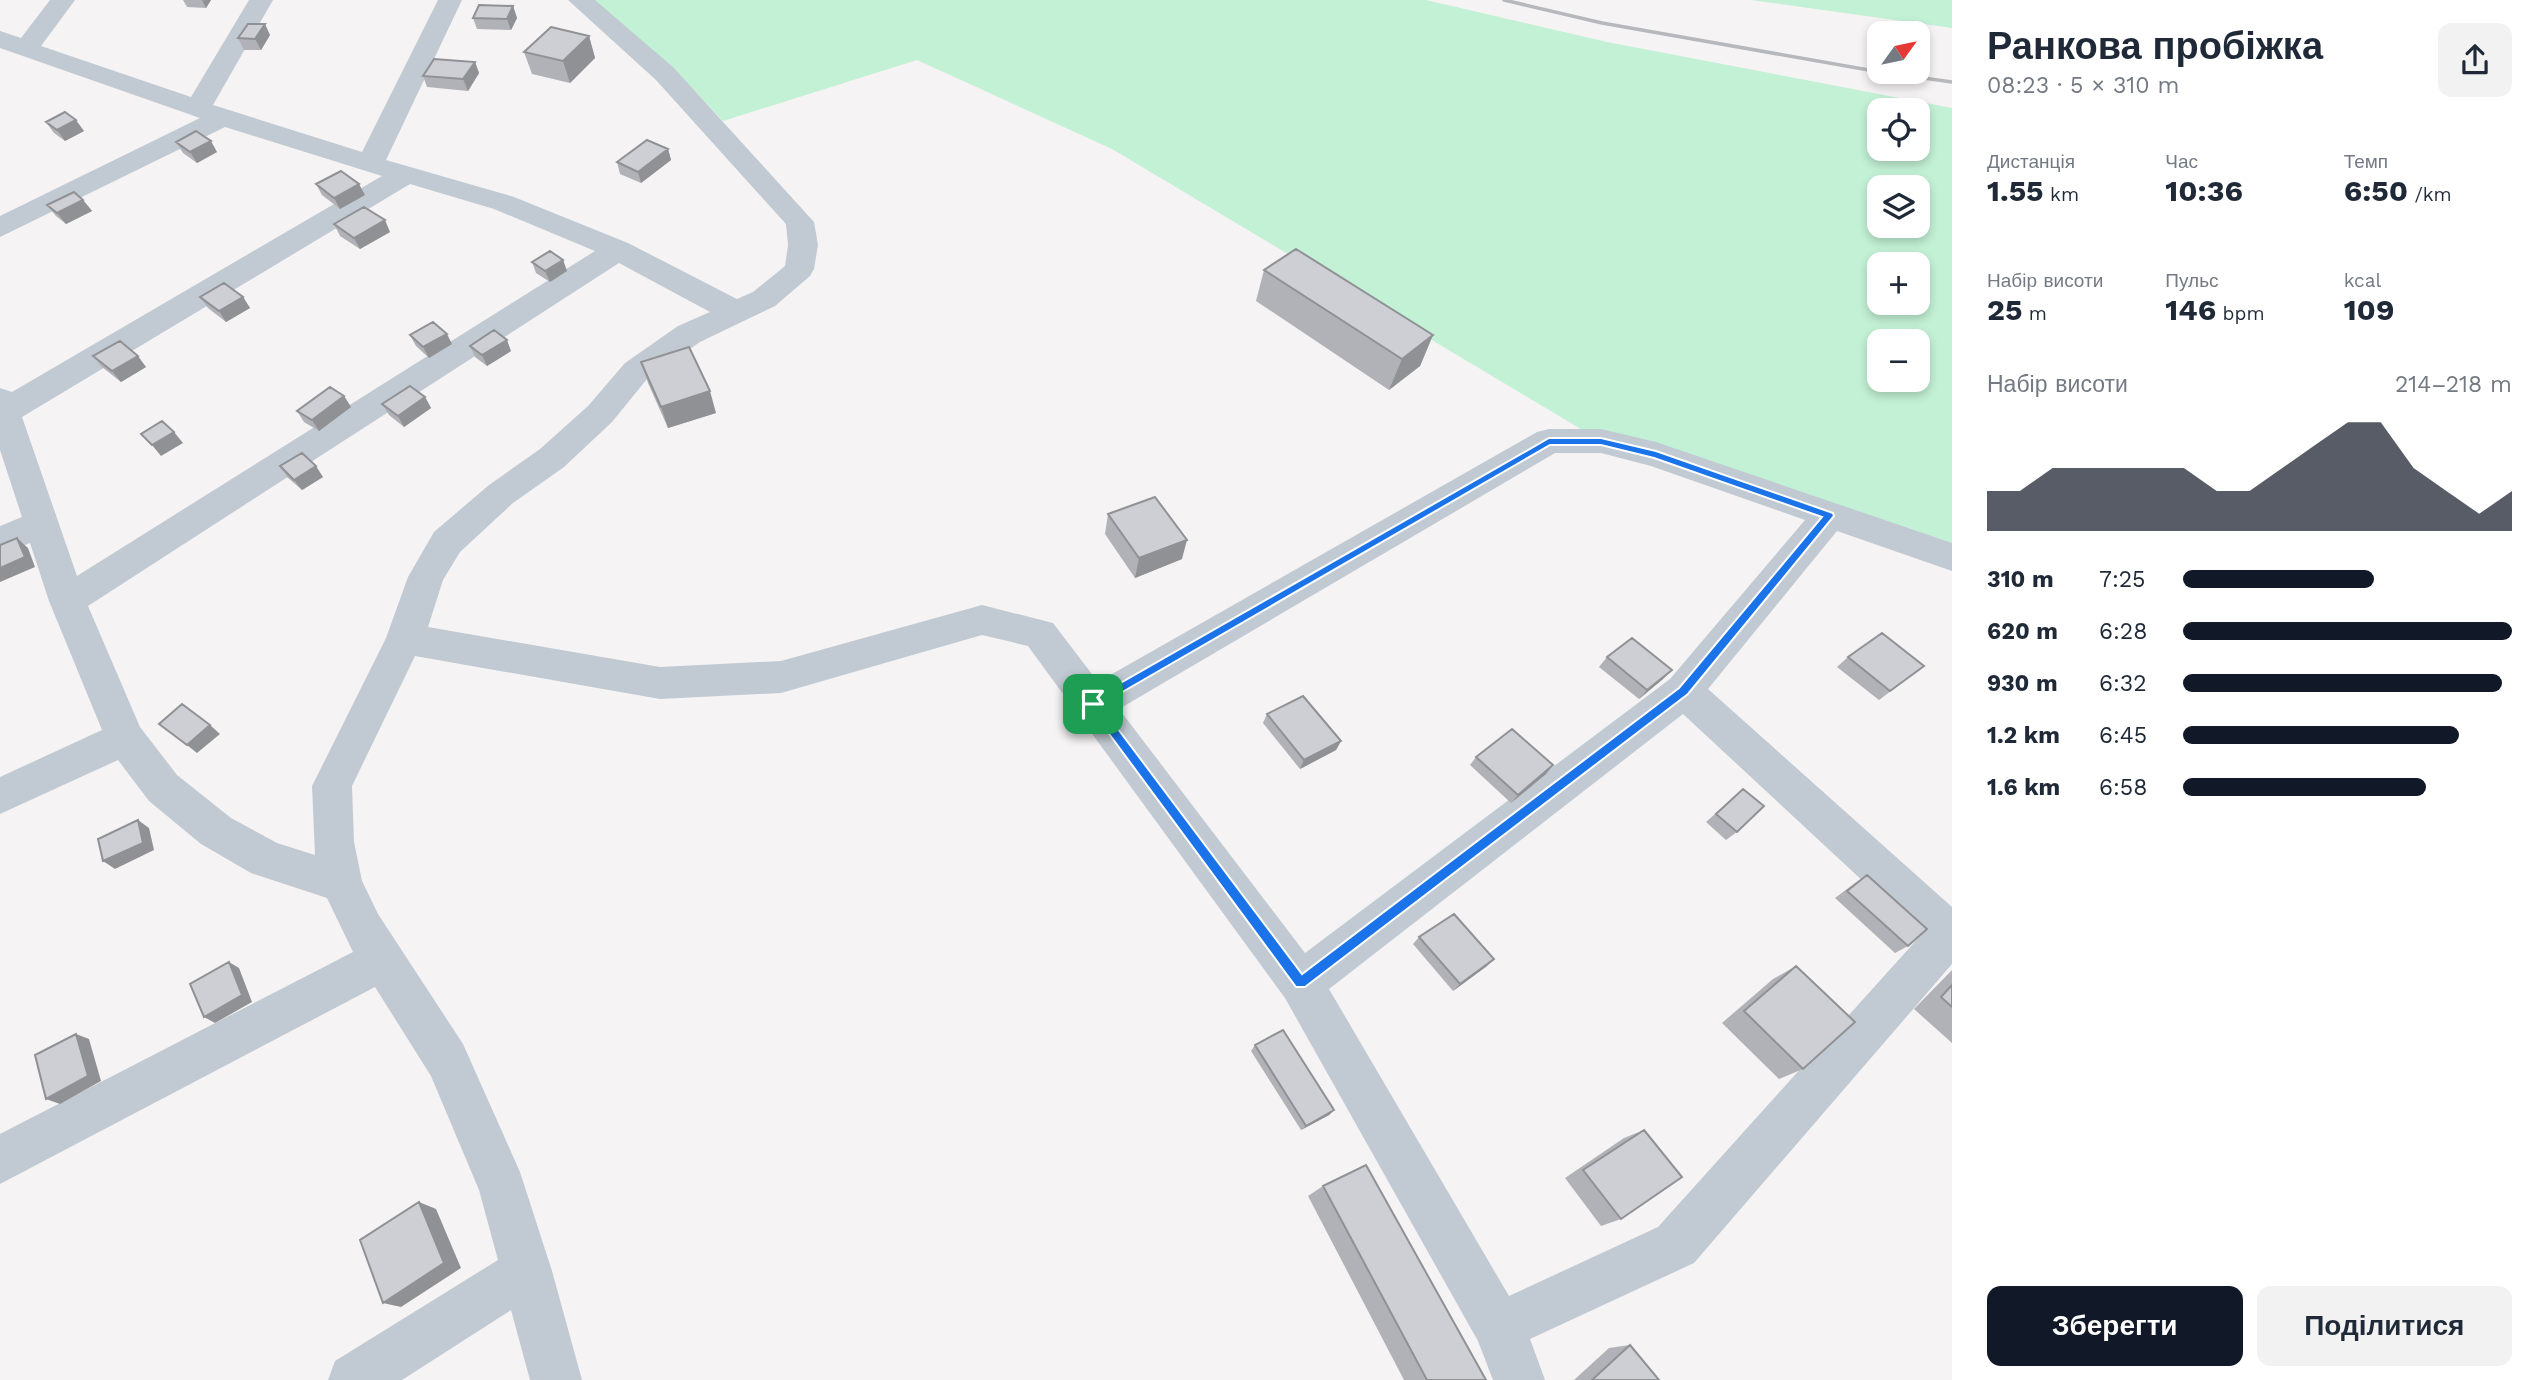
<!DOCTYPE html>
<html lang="uk">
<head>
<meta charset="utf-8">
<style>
	body { margin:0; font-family:"Work Sans",sans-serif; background:#f2f2f3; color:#1f2937; height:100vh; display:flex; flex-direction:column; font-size:26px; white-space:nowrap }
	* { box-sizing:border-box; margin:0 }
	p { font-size:23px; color:#747a83 }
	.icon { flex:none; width:38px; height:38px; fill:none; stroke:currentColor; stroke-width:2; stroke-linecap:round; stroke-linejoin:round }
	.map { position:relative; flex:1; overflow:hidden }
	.panel { display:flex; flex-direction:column; background:#fff; width:595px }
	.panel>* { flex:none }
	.needle { width:46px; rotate:57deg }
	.tools { position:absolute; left:1867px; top:21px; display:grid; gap:14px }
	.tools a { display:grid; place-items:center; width:63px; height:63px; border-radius:14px; background:#fff; box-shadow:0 4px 10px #0003; font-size:35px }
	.pin { position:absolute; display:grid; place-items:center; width:60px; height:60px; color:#fff; margin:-30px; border-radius:14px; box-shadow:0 4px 10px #0006 }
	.round { display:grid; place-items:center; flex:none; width:74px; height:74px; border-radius:14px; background:#f2f2f3 }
	.headline { display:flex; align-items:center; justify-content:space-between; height:119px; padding:0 35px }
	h1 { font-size:38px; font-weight:700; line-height:52px }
	.metrics { display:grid; grid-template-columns:repeat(3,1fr); gap:10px; height:119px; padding:7px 35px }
	.metrics div { display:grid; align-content:center }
	.metrics b { font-size:30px; font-weight:700 }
	.metrics small { font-size:19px; font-weight:400 }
	.metrics p { font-size:19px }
	.chart { height:196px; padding:14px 35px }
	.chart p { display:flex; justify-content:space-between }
	.chart svg { width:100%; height:126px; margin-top:7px; fill:#111827; opacity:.7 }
	.button { display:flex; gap:14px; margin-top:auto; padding:14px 35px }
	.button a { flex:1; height:80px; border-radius:14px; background:#111827; color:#fff; font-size:28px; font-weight:700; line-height:80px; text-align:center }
	.button a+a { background:#f2f2f3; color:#1f2937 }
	ul { padding:0 35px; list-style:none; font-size:23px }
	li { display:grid; grid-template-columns:112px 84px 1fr; align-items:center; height:52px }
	li i { height:18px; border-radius:9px; background:#111827 }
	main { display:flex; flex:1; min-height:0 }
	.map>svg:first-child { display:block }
	.green { fill:#c3f1d5; fill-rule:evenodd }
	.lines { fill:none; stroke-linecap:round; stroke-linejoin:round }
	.minor { fill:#c1cad2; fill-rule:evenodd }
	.rail { stroke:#b5b8bd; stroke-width:3.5 }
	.wall { fill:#b0b2b7 }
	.shaded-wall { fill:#909195 }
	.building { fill:#cdcfd5; stroke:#909195; stroke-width:2 }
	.route { fill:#1a73e8; stroke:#fff; stroke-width:2; fill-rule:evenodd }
</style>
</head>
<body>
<main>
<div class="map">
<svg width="1952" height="1380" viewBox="0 0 1952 1380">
	<rect width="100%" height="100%" fill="#f5f3f3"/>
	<!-- green -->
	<path class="green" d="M592 0H1426L1607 42 1952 108V557L1601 441 1112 149 917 60 723 121 676 71ZM1880 110H1918V149H1880ZM1880 187H1918V226H1880ZM1880 264H1918V303H1880ZM1880 341H1918V380H1880Z
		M1751 0H1952V28Z"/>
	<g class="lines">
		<!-- minor -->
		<path class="minor" d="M50 0H75L41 46 191 97 249 0H273L213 105 362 152 438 0H462L386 160 514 197 628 243 737 299 753 292 785 266 788 245 786 224 656 80 568 0H595L674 68 814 222 818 245 814 269 810 276 775 306 700 342 647 379 612 422 564 467 513 503 460 552 443 580 428 627 660 667 781 661 982 605 1053 623 1098 682 1537 432 1549 429H1601L1656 442 1952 543V571L1837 531 1708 689 1952 907V964L1694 1263 1530 1339 1545 1380H1493L1478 1341 1285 998 1028 646 982 635 781 693 660 699 415 656 352 786 354 842 362 881 378 914 463 1044 520 1172 552 1271 582 1380H530L511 1310 402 1380H328L335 1361 498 1260 479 1190 431 1076 375 987 0 1184V1134L353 952 327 898 251 873 201 844 149 801 118 760 0 814V777L102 730 49 601 30 543 0 555V526L22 517 0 450V388L12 392 382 176 225 127 0 237V216L200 118 0 48V31L21 38ZM410 184 494 209 595 251 77 576 22 417ZM619 263 710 312 678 326 625 363 588 406 540 449 489 485 434 532 408 577 386 638 312 786 315 855 277 843 231 818 177 775 140 727 88 606ZM1555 453H1601L1651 466 1805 520 1670 679 1305 953 1119 709ZM1683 714 1921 935 1658 1227 1509 1296 1329 989Z"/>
		<!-- rail -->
		<path class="rail" d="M1504 0 1602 23 1880 72
			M1881 72 1952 82"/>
	</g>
	<!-- wall -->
	<path class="wall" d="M183 0H211L206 8 187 7Z
		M513 6 517 18 511 30 477 29 473 18Z
		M270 35 261 50H244L238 38Z
		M589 36 595 58 570 83 532 74 524 52Z
		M475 62 479 73 468 91 427 87 423 76Z
		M46 122 84 131 65 141 54 133Z
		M176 142 217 152 197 163 183 153Z
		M668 149 671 160 641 183 620 174 617 162Z
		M316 184 365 195 340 209 322 195Z
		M83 200 92 211 66 224 56 216 47 205Z
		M334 224 390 232 360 249 340 236Z
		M563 260 567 271 550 282 536 273 532 262Z
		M1264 270 1433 335 1420 366 1389 390 1256 301Z
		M200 297H243L250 308 226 322 208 308Z
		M410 335 452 344 429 358 416 346Z
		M470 346 511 351 487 366 475 357Z
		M93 356 146 367 121 382 102 367Z
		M641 362 716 413 668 428 648 383Z
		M344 396 351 407 319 431 304 422 297 411Z
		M425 397 431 408 404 427 389 415 382 404Z
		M280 466 323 477 302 490 287 477Z
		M1108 514 1182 559 1135 578 1105 534Z
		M1607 657 1663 679 1639 699 1599 667Z
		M1848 657 1924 666 1879 700 1837 667Z
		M1267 714 1341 741 1336 750 1300 769 1263 723Z
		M1476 757 1546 774 1511 803 1470 765Z
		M1743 789 1737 832 1726 840 1706 822Z
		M1867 875 1908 946 1895 953 1835 898 1855 883Z
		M1419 937 1487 966 1453 991 1413 944Z
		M1796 966 1803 1069 1779 1079 1722 1023 1773 979Z
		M1952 970V1043L1914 1009Z
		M1255 1045 1334 1110 1329 1115 1301 1130 1251 1051Z
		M1644 1130 1621 1219 1601 1226 1565 1178 1624 1138Z
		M1323 1186 1486 1380H1404L1308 1196Z
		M1630 1345 1659 1380H1574L1609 1348Z"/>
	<!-- shaded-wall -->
	<path class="shaded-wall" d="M202 0H211L206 8Z
		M513 6 517 18 511 30 507 19Z
		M265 24 270 35 261 50 255 39Z
		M589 36 595 58 570 83 563 61Z
		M475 62 479 73 468 91 463 79Z
		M76 120 84 131 65 141 57 130Z
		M211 141 217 152 197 163 190 152Z
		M668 149 671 160 641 183 638 172Z
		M359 184 365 195 340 209 334 198Z
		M83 200 92 211 66 224 57 213Z
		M385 220 390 232 360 249 354 238Z
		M563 260 567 271 550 282 545 271Z
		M243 297 250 308 226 322 219 311Z
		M447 334 452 344 429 358 423 347Z
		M1433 335 1420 366 1389 390 1402 359Z
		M507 340 511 351 487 366 482 355Z
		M138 356 146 367 121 382 112 371Z
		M710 391 716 413 668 428 661 407Z
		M344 396 351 407 319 431 312 420Z
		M425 397 431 408 404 427 398 416Z
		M174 432 183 443 161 456 152 445Z
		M316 466 323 477 302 490 294 480Z
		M17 538 28 548 35 567 0 582V568Z
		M1187 540 1182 559 1135 578 1139 558Z
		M1672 670 1663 679 1639 699 1647 690Z
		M210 725 220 734 197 753 187 745Z
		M1341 741 1336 750 1300 769 1304 760Z
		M1553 765 1546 774 1511 803 1518 795Z
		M138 820 149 828 154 850 115 869 103 861Z
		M1494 959 1487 966 1453 991 1460 984Z
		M229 962 239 968 252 1002 215 1023 204 1017Z
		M76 1034 89 1039 101 1081 60 1104 46 1099Z
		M1334 1110 1329 1115 1301 1130 1306 1126Z
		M419 1202 436 1209 461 1268 401 1307 383 1303Z"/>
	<!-- building -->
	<path class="building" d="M479 5 513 6 507 19 473 18Z
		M248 24H265L255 39 238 38Z
		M551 27 589 36 563 61 524 52Z
		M434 59 475 62 463 79 423 76Z
		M65 112 76 120 57 130 46 122Z
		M196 131 211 141 190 152 176 142Z
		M647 140 668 149 638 172 617 162Z
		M341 171 359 184 334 198 316 184Z
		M74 192 83 200 57 213 47 205Z
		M364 207 385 220 354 238 334 224Z
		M1296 249 1433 335 1402 359 1264 270Z
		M550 251 563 260 545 271 532 262Z
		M224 283 243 297 219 311 200 297Z
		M433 322 447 334 423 347 410 335Z
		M494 330 507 340 482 355 470 346Z
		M120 341 138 356 112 371 93 356Z
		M689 347 710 391 661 407 641 362Z
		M410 386 425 397 398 416 382 404Z
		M330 387 344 396 312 420 297 411Z
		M162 421 174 432 152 445 141 434Z
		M302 453 316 466 294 480 280 466Z
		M1155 497 1187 540 1139 558 1108 514Z
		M17 538 25 557 0 568V545Z
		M1882 633 1924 666 1890 691 1848 657Z
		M1632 638 1672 670 1647 690 1607 657Z
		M1303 696 1341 741 1304 760 1267 714Z
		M182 704 210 725 187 745 159 724Z
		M1512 729 1553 765 1518 795 1476 757Z
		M1743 789 1764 806 1737 832 1716 814Z
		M138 820 143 843 103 861 98 839Z
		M1867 875 1927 929 1908 946 1847 891Z
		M1454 914 1494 959 1460 984 1419 937Z
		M229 962 242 995 204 1017 190 984Z
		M1796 966 1855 1022 1803 1069 1744 1011Z
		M1952 985V1007L1941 997Z
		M1283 1030 1334 1110 1306 1126 1255 1045Z
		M76 1034 88 1076 46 1099 35 1055Z
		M1644 1130 1682 1177 1621 1219 1583 1170Z
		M1366 1165 1486 1380H1427L1323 1186Z
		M419 1202 444 1263 383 1303 360 1240Z
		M1630 1345 1659 1380H1592Z"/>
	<!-- route -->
	<path class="route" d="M1549 438H1601L1656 451 1833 513 1834 516 1688 694 1305 987H1296L1087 704 1089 701ZM1550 445H1601L1654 458 1822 517 1679 688 1302 974 1100 705Z"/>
</svg>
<div class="tools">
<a><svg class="needle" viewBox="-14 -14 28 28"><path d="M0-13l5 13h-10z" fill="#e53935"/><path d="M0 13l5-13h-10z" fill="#747a83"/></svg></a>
<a><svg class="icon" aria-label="locate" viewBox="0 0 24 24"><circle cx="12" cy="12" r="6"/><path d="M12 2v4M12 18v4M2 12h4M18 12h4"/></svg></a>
<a><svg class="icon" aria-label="layers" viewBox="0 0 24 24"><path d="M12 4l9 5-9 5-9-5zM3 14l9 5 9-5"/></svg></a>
<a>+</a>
<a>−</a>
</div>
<div class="pin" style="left:1093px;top:704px;background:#1e9e55"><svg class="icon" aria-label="arrive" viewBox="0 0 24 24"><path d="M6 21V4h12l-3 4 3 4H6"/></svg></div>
</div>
<section class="panel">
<div class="headline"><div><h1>Ранкова пробіжка</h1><p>08:23 · 5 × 310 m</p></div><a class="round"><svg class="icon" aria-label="share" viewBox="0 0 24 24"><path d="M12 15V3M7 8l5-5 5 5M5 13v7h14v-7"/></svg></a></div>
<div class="metrics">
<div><p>Дистанція</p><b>1.55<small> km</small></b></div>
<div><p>Час</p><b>10:36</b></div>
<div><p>Темп</p><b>6:50<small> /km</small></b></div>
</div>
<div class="metrics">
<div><p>Набір висоти</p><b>25<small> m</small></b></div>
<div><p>Пульс</p><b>146<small> bpm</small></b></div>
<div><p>kcal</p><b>109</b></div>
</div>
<div class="chart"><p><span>Набір висоти</span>214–218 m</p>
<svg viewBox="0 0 160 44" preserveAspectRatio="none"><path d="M0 44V30L10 30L20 22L30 22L40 22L50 22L60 22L70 30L80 30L90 22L100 14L110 6L120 6L130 22L140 30L150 38L160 30V44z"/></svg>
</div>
<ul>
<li><b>310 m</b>7:25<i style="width:58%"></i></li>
<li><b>620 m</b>6:28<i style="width:100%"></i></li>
<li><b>930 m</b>6:32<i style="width:97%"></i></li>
<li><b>1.2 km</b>6:45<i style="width:84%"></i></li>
<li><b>1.6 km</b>6:58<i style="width:74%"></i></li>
</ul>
<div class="button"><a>Зберегти</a><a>Поділитися</a></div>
</section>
</main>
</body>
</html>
